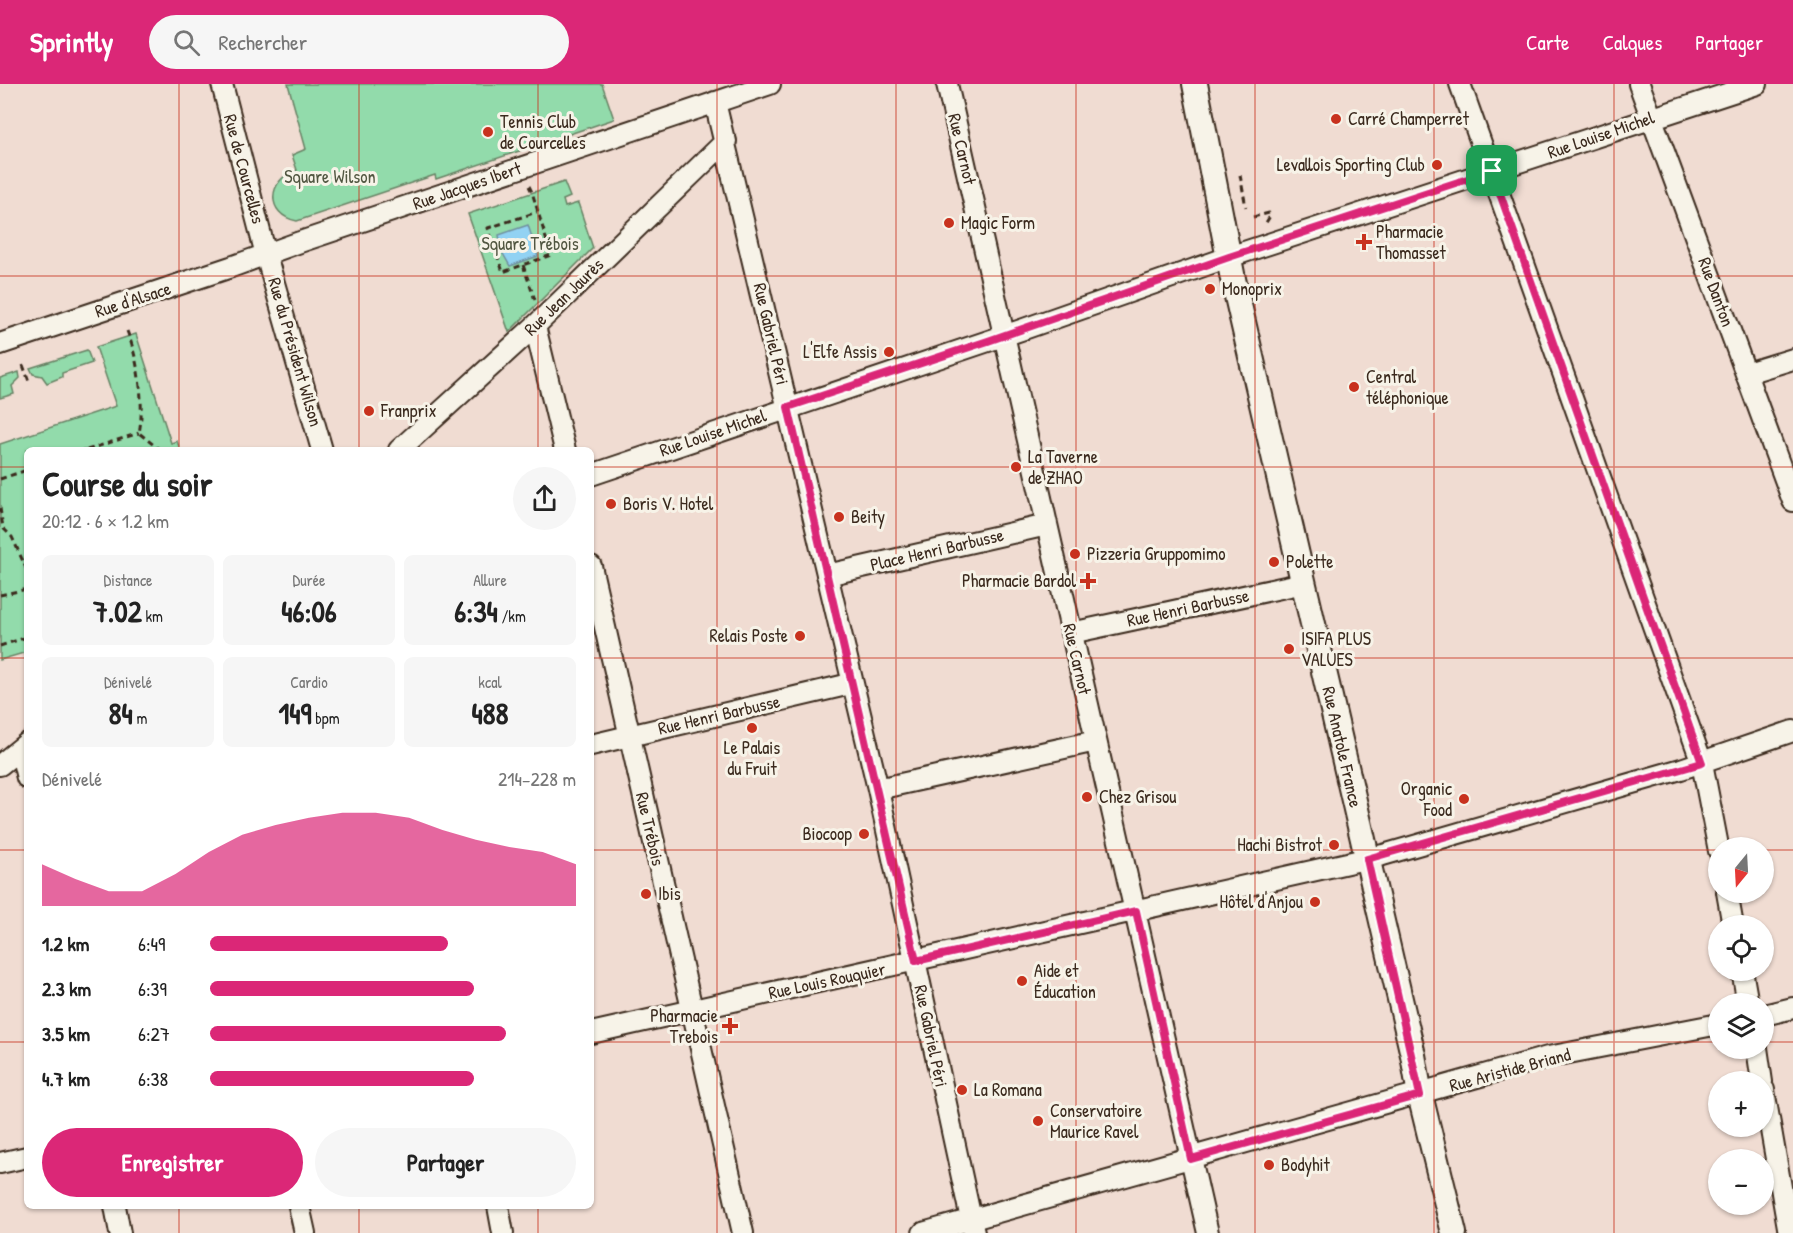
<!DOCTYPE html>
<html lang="fr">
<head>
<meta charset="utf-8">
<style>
	body { margin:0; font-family:"Patrick Hand",sans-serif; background:#f6f6f6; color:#222; height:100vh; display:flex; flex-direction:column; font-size:22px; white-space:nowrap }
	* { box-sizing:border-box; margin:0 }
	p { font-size:20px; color:#767676 }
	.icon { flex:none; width:33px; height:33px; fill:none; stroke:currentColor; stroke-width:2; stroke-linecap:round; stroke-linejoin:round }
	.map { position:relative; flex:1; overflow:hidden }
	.sheet { position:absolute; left:24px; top:363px; width:570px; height:762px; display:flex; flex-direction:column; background:#fff; border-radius:9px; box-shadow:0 2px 4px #0004 }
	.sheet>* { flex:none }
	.needle { width:39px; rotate:198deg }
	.tools { position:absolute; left:1708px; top:753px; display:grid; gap:12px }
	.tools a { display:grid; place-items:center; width:66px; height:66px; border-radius:50%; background:#fff; box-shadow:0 2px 4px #0004; font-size:30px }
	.pin { position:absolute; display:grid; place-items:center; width:51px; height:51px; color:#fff; margin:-26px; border-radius:12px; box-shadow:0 3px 9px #0006 }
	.round { display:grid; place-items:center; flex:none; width:63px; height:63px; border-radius:32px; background:#f6f6f6 }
	.head { display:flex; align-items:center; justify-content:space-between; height:102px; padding:0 18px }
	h1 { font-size:33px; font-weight:800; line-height:45px }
	.figures { display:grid; grid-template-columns:repeat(3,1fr); gap:9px; height:102px; padding:6px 18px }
	.figures div { display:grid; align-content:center; border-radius:9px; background:#f6f6f6; text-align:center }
	.figures b { font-size:30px; font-weight:800 }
	.figures small { font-size:16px; font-weight:400 }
	.figures p { font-size:16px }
	.chart { height:168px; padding:12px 18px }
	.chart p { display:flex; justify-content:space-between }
	.chart svg { width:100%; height:108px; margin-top:6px; fill:#db2777; opacity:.7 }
	.button { display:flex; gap:12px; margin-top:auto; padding:12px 18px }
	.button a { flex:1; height:69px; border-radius:36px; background:#db2777; color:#fff; font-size:24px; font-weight:800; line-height:69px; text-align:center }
	.button a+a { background:#f6f6f6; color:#222 }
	ul { padding:0 18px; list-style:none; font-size:20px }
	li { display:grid; grid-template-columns:96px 72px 1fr; align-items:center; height:45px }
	li i { height:15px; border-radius:8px; background:#db2777 }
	header { display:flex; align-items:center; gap:36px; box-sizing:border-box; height:84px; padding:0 30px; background:#db2777; color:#fff }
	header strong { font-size:28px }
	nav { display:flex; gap:33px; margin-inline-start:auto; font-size:21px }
	.search { width:420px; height:54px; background:#f6f6f6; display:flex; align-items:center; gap:15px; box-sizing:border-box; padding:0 21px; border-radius:33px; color:#767676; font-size:22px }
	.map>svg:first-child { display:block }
	.green { fill:#92dbab; stroke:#668264; stroke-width:1.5 }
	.water { fill:#92d2f3; stroke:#6f8f9e; stroke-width:1.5 }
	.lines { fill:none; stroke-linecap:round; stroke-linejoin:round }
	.minor-casing { stroke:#3b2a1e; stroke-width:24 }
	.major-casing { stroke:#3b2a1e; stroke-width:28 }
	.path { stroke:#3b2a1e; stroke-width:3; stroke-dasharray:6 4.5; stroke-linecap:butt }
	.minor { stroke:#f7f3e8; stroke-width:20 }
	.major { stroke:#f7f3e8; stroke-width:24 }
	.route-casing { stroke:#fff; stroke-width:12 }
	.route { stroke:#db2777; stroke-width:8 }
	.grid { fill:none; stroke:#c8321e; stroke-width:1.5; stroke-opacity:0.55 }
	.poi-dot { fill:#c8321e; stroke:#f7f3e8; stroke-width:2 }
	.labels { text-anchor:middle; stroke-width:6; stroke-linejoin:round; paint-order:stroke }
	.poi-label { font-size:18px; fill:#3b2a1e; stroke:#f7f3e8; text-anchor:start }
	.street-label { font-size:18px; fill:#3b2a1e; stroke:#f7f3e8 }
	.park-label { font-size:18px; fill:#515641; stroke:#f7f3e8 }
</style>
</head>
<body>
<header>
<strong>Sprintly</strong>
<div class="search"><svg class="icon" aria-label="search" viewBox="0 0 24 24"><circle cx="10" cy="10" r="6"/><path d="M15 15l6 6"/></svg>Rechercher</div>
<nav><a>Carte</a><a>Calques</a><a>Partager</a></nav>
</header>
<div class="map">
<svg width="1793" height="1149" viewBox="0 0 1793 1149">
	<rect width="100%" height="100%" fill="#f0dcd2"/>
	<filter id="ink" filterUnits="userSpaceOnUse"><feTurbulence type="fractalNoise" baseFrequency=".0167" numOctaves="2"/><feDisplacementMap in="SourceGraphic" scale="12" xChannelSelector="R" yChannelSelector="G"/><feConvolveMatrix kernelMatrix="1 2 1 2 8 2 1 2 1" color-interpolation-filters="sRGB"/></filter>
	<g filter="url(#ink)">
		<!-- green -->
		<path class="green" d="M288 0H602L614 35 436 95 435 91 297 137C265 131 267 95 297 86L292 71 306 65Z
			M564 98 570 113 563 116 565 123 578 119 593 164 509 248 468 130Z
			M136 250 171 359 177 357 180 366H27V568L0 576V360L116 322 96 263Z
			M87 266 92 279 62 289V293L47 299 42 292 33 290 30 284Z
			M19 288 20 294 12 302 14 310 0 314V294Z"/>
		<!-- water -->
		<path class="water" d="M528 141 538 172 510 182 502 168 499 151Z"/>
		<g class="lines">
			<defs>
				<path id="minor" d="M222 0 266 171 322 366
					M947 0 1208 1149
					M1460 0 1702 679 1719 767
					M1639 0 1793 417
					M715 18 878 705 974 1149
					M535 242 565 366
					M0 260 231 183 300 158 770 0
					M1747 289 1793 275
					M399 366 535 242 726 57
					M591 391 1021 246 1229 173 1757 0
					M591 482 743 1149
					M827 491 1047 441
					M1071 549 1304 499
					M591 661 846 601
					M20 665 27 694
					M0 681 27 659
					M878 705 1096 657
					M1727 808 1733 842
					M1742 886 1748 920
					M1764 931 1793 924
					M591 949 1383 771 1681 685 1793 647
					M1757 964 1762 998
					M1764 1006 1789 1149
					M0 1079 27 1073
					M115 1122 120 1149
					M299 1122 305 1149
					M498 1122 503 1149
					M923 1149 1548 973 1719 940"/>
				<path id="major" d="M1195 0 1233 195 1413 971 1420 1011 1454 1149"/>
			</defs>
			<!-- minor casing -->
			<use href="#minor" class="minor-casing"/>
			<!-- major casing -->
			<use href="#major" class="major-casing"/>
			<!-- path -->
			<path class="path" d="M1240 91 1246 123
				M529 102 532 108 551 171 503 188 488 144 537 128
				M1253 133 1269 129 1270 132 1264 142
				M523 181 535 216
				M127 247C138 274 145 320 139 349L160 366
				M23 281 30 300
				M87 366 139 349
				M0 395 27 386
				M0 424 3 444 12 453 27 486
				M0 511 27 505
				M0 562 27 553"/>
			<!-- minor -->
			<use href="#minor" class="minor"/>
			<!-- major -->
			<use href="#major" class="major"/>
		</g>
	</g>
	<g class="lines" filter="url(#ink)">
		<defs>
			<path id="route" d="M1492 87 1702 679 1367 775 1420 1011 1191 1075 1136 827 916 877 788 323 988 257 1229 173Z"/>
		</defs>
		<!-- route casing -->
		<use href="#route" class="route-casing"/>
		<!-- route -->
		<use href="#route" class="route"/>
	</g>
	<!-- grid -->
	<path class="grid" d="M179 0V366M359 0V366M538 0V366M717 0V1149M896 0V1149M1076 0V1149M1255 0V1149M1434 0V1149M1614 0V1149M0 192H1793M0 383H27M591 383H1793M0 574H27M591 574H1793M0 766H27M591 766H1719M1764 766H1793M0 958H27M591 958H1719M1764 958H1793M179 1122V1149M359 1122V1149M538 1122V1149"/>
	<!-- markers -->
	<g class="poi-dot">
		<circle cx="1336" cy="35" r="6"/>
		<circle cx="488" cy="48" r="6"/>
		<circle cx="1437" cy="81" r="6"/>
		<circle cx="949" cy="139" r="6"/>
		<path d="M1361 149h6v6h6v6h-6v6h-6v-6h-6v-6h6z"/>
		<circle cx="1210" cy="205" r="6"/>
		<circle cx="889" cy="268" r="6"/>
		<circle cx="1354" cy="303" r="6"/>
		<circle cx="369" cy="327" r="6"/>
		<circle cx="1016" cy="383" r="6"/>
		<circle cx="611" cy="420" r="6"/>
		<circle cx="839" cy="433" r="6"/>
		<circle cx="1075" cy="470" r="6"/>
		<circle cx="1274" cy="478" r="6"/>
		<path d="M1085 488h6v6h6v6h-6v6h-6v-6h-6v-6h6z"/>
		<circle cx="800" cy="552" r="6"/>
		<circle cx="1289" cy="565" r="6"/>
		<circle cx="752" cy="644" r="6"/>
		<circle cx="1087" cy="713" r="6"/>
		<circle cx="1464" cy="715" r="6"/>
		<circle cx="864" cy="750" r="6"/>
		<circle cx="1334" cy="761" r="6"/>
		<circle cx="646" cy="810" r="6"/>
		<circle cx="1315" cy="818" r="6"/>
		<circle cx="1022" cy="897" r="6"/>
		<path d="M727 933h6v6h6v6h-6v6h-6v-6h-6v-6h6z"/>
		<circle cx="962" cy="1006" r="6"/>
		<circle cx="1038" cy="1037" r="6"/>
		<circle cx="1269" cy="1081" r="6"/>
	</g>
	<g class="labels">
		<!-- poi labels -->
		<g class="poi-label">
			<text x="1348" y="41">Carré Champerret</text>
			<text x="500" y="44">Tennis Club<tspan x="500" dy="21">de Courcelles</tspan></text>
			<text x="1425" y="87" text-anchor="end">Levallois Sporting Club</text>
			<text x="961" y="145">Magic Form</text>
			<text x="1376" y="154">Pharmacie<tspan x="1376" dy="21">Thomasset</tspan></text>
			<text x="1222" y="211">Monoprix</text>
			<text x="877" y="274" text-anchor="end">L'Elfe Assis</text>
			<text x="1366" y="299">Central<tspan x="1366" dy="21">téléphonique</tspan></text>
			<text x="381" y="333">Franprix</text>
			<text x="1028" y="379">La Taverne<tspan x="1028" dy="21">de ZHAO</tspan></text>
			<text x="623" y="426">Boris V. Hotel</text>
			<text x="851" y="439">Beity</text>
			<text x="1087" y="476">Pizzeria Gruppomimo</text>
			<text x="1286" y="484">Polette</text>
			<text x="1076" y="503" text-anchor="end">Pharmacie Bardol</text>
			<text x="788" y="558" text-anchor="end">Relais Poste</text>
			<text x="1301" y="561">ISIFA PLUS<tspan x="1301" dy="21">VALUES</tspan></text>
			<text x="752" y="670" text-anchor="middle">Le Palais<tspan x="752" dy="21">du Fruit</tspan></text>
			<text x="1452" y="711" text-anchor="end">Organic<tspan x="1452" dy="21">Food</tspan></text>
			<text x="1099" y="719">Chez Grisou</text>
			<text x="852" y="756" text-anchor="end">Biocoop</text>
			<text x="1322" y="767" text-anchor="end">Hachi Bistrot</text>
			<text x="658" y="816">Ibis</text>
			<text x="1303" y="824" text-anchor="end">Hôtel d'Anjou</text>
			<text x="1034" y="893">Aide et<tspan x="1034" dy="21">Éducation</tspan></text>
			<text x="718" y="938" text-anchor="end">Pharmacie<tspan x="718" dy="21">Trebois</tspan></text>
			<text x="974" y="1012">La Romana</text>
			<text x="1050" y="1033">Conservatoire<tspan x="1050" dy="21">Maurice Ravel</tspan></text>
			<text x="1281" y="1087">Bodyhit</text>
		</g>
		<!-- street labels -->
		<g class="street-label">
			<text transform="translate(1601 51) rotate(-19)" y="6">Rue Louise Michel</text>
			<text transform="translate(962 65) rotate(77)" y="6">Rue Carnot</text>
			<text transform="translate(244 85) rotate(75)" y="6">Rue de Courcelles</text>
			<text transform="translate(467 102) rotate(-19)" y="6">Rue Jacques Ibert</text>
			<text transform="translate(1716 208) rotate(70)" y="6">Rue Danton</text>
			<text transform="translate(564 213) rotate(-44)" y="6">Rue Jean Jaurès</text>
			<text transform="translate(133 216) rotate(-18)" y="6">Rue d'Alsace</text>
			<text transform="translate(771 250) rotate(77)" y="6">Rue Gabriel Péri</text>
			<text transform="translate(295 268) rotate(74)" y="6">Rue du Président Wilson</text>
			<text transform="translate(713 349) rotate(-19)" y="6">Rue Louise Michel</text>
			<text transform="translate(937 466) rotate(-13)" y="6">Place Henri Barbusse</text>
			<text transform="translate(1188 524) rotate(-12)" y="6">Rue Henri Barbusse</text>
			<text transform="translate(1077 575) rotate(77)" y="6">Rue Carnot</text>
			<text transform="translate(719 631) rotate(-13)" y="6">Rue Henri Barbusse</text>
			<text transform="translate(1342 663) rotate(77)" y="6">Rue Anatole France</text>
			<text transform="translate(650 745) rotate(77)" y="6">Rue Trébois</text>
			<text transform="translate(827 897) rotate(-12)" y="6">Rue Louis Rouquier</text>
			<text transform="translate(931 952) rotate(78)" y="6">Rue Gabriel Péri</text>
			<text transform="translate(1510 986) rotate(-15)" y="6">Rue Aristide Briand</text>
		</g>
		<!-- park labels -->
		<g class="park-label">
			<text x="330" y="99">Square Wilson</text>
			<text x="530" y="166">Square Trébois</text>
		</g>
	</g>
</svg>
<div class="tools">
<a><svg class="needle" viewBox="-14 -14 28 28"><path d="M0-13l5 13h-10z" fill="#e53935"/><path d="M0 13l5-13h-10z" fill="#767676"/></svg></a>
<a><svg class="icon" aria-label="locate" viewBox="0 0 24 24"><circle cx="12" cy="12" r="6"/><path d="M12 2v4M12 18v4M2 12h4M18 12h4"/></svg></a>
<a><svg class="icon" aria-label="layers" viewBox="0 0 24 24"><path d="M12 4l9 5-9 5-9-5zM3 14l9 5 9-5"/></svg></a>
<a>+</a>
<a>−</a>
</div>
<div class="pin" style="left:1492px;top:87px;background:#1e9e55"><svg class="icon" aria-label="arrive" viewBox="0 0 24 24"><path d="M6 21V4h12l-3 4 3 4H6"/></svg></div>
<section class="sheet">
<div class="head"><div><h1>Course du soir</h1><p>20:12 · 6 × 1.2 km</p></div><a class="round"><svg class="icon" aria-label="share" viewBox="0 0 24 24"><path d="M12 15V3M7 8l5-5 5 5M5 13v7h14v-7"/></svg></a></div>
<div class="figures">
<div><p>Distance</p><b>7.02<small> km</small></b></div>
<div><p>Durée</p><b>46:06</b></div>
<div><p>Allure</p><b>6:34<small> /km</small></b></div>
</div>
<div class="figures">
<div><p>Dénivelé</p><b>84<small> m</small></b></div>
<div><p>Cardio</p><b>149<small> bpm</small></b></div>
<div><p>kcal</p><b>488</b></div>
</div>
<div class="chart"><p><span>Dénivelé</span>214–228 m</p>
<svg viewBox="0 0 160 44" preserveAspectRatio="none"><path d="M0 44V27L10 33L20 38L30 38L40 31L50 22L60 15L70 11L80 8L90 6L100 6L110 8L120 13L130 17L140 20L150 22L160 27V44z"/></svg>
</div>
<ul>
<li><b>1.2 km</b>6:49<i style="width:65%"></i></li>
<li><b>2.3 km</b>6:39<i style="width:72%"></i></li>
<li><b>3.5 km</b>6:27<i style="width:81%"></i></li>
<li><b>4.7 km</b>6:38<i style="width:72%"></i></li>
</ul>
<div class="button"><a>Enregistrer</a><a>Partager</a></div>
</section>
</div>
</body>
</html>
